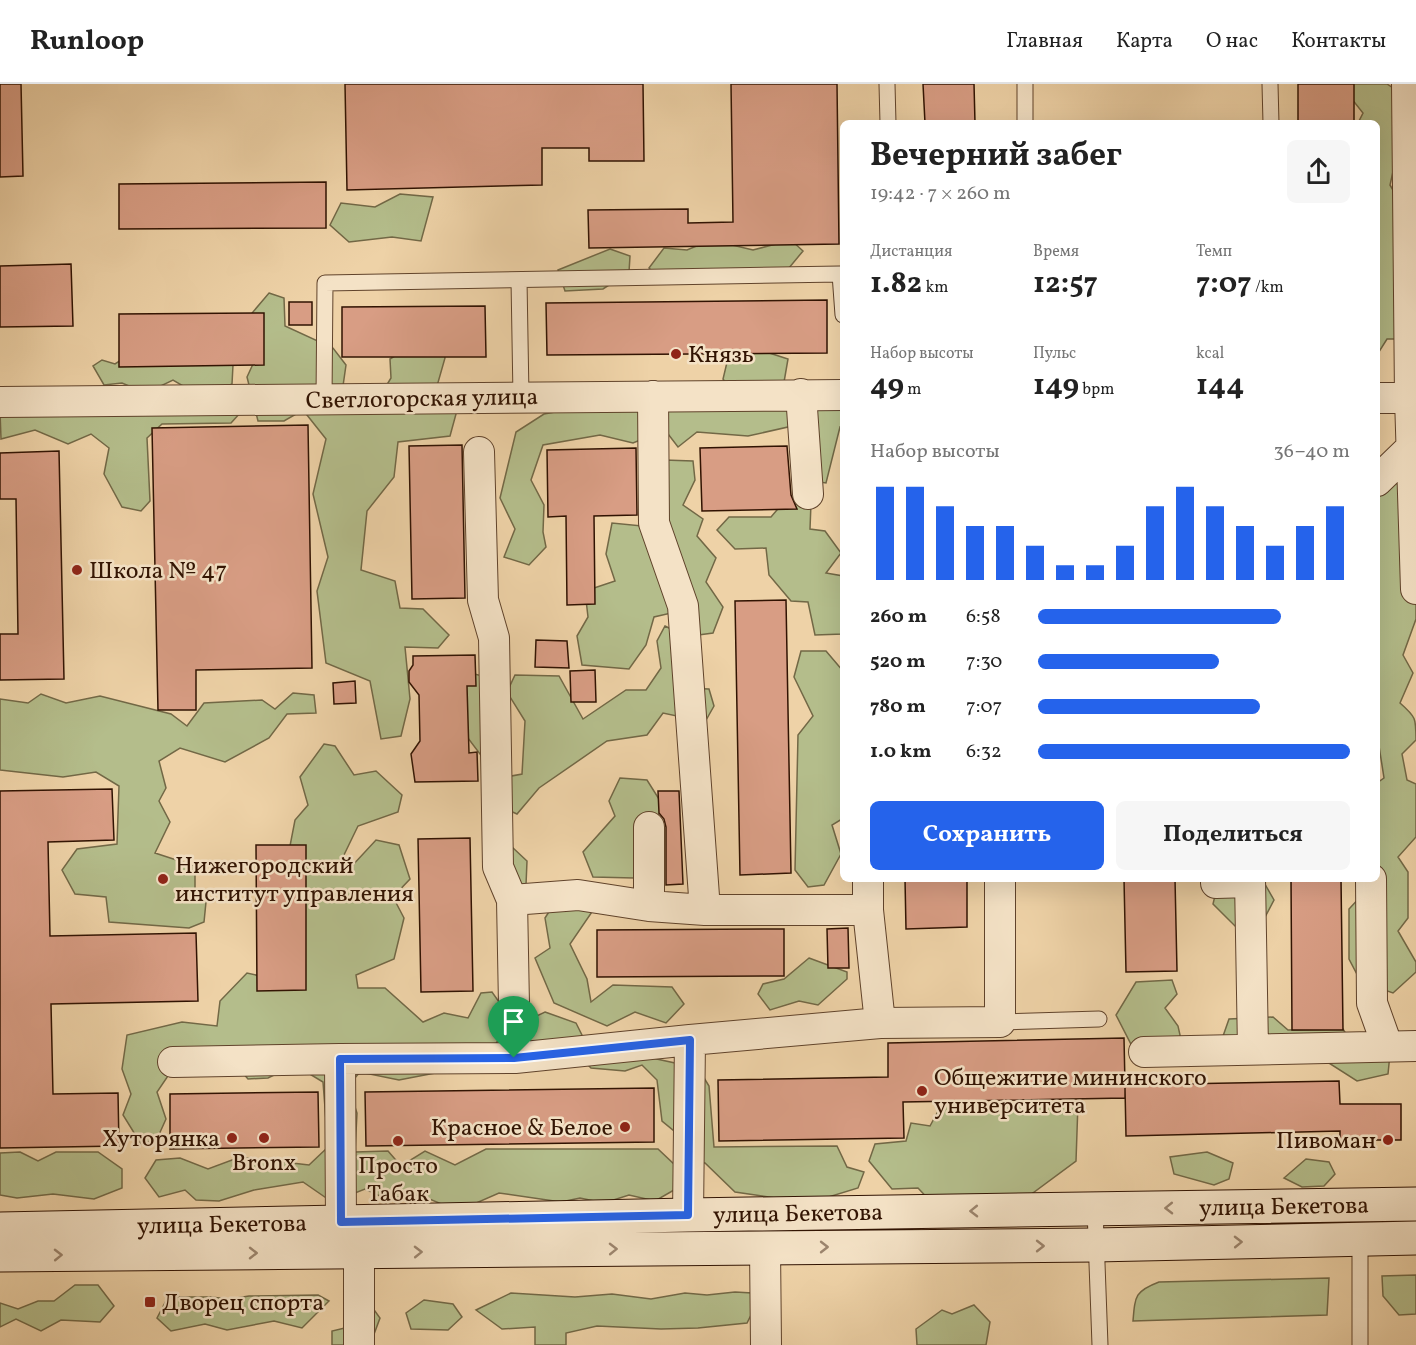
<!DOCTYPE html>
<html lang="ru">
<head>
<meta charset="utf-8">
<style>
	body { margin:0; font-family:Vollkorn,serif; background:#f6f6f6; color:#222; height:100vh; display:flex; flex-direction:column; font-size:22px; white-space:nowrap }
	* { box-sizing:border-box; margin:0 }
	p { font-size:20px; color:#767676 }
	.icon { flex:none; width:33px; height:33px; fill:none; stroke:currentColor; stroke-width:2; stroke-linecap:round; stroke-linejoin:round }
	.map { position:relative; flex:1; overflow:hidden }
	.side { position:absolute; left:840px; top:36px; width:540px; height:762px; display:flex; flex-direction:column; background:#fff; border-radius:9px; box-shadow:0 6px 24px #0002 }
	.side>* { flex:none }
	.pin { position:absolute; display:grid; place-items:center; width:51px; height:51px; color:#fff; margin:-62px -26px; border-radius:50% 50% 50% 0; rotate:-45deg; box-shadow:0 0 6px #0007 }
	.pin .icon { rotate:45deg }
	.round { display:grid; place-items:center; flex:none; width:63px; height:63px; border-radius:9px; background:#f6f6f6 }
	.summary { display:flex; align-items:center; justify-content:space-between; height:102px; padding:0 30px }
	h1 { font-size:33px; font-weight:700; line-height:45px }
	.figures { display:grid; grid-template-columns:repeat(3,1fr); gap:9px; height:102px; padding:6px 30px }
	.figures div { display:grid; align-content:center }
	.figures b { font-size:30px; font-weight:700 }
	.figures small { font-size:16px; font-weight:400 }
	.figures p { font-size:16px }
	.chart { height:168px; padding:12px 30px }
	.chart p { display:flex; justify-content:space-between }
	.chart svg { width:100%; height:108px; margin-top:6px; stroke:#2563eb; stroke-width:6 }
	.cta { display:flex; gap:12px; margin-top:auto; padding:12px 30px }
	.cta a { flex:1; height:69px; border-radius:9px; background:#2563eb; color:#fff; font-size:24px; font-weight:700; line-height:69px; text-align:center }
	.cta a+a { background:#f6f6f6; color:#222 }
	ul { padding:0 30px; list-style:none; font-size:20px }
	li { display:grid; grid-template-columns:96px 72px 1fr; align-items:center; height:45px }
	li i { height:15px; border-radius:8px; background:#2563eb }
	header { display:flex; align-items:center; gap:36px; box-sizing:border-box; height:84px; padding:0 30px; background:#fff; border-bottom:2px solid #e0e0e0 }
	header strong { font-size:28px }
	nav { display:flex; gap:33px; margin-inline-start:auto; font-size:21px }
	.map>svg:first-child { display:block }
	.green { fill:#b4bd8b; stroke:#726846; stroke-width:1.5 }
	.building { fill:#d89d84; stroke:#311302; stroke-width:1.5 }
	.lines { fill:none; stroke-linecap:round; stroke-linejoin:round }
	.lane-casing { stroke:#60432b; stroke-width:17 }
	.street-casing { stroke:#60432b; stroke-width:32 }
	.secondary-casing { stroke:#311302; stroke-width:35 }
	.lane { stroke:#f4e2c6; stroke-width:15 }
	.street { stroke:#f4e2c6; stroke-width:30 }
	.secondary { stroke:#f4e2c6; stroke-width:33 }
	.oneway { stroke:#9c856e }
	.route-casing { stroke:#fff; stroke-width:12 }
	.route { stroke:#2563eb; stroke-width:8 }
	.poi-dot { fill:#8f2418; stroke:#f4e2c6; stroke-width:2 }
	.labels { text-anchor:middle; stroke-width:5; stroke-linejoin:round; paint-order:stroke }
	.poi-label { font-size:24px; fill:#311302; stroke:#f4e2c6; text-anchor:start }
	.street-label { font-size:24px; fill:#311302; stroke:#f4e2c6 }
</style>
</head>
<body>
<header>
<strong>Runloop</strong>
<nav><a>Главная</a><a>Карта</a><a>О нас</a><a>Контакты</a></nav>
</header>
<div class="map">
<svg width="1416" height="1261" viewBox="0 0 1416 1261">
	<rect width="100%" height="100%" fill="#eed2a7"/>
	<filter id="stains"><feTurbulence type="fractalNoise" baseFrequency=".00333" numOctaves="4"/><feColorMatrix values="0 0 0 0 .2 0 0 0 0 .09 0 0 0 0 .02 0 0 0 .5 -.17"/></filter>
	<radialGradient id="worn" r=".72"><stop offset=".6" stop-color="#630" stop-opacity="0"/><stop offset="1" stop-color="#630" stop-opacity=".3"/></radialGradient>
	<!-- green -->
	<path class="green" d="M1340 0H1387L1393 4 1394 83 1390 101 1400 118 1416 255H1387L1377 271V39H1358L1363 29Z
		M400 110 433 113 421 157 392 153 349 158 330 141 341 119 375 123Z
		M711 156 753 166 791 156 803 167 779 196 663 199 649 184 664 164 687 166Z
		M610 165 630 172 629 188 603 205 565 207 558 186Z
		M269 209 284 214 285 242 333 264 346 281 342 309 374 322 391 294 390 275 415 259 443 255 445 274 435 309 456 330 450 352 398 358 394 393 367 427 361 486 395 497 400 524 423 525 449 551 438 564 405 563 410 615 401 652 381 655 370 597 326 579 317 507 328 473 313 410 326 355 303 326 284 337H258L247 293 259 267 242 241Z
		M760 266 788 275 783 304 843 299V344L840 343 826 399 806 396 797 341 748 352 697 348 678 363 665 346 633 359 600 351 543 361 531 396 544 421 543 448 546 463 529 481 504 473 515 445 500 414 516 348 544 330 627 315H737L723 295 729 270Z
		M135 267 233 281 232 300 202 313 173 296 146 309 122 299 104 301 93 282 102 276 115 280Z
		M0 327 241 328 231 339 162 340 147 354 150 417 141 427 122 423 104 390 109 364 91 350 68 360 35 346 1 355Z
		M664 376 693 377 695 396 683 421 703 435 697 452 716 474 706 498 723 523 713 549 691 552 671 529 654 533 646 561 629 585 582 581 577 552 588 533 585 507 615 497 606 470 612 439 642 442Z
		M1377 380 1416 385V535L1403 571 1413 589 1400 619C1416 633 1416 634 1416 656L1402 670 1407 696 1416 700V753L1398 773 1408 788V834L1398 847 1416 878V888L1393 909 1361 898 1349 875V825L1377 795V699L1384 694 1379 662 1377 660V581L1379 580 1377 570Z
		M788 413 811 419 810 445 825 447 841 469 826 489 843 492V550L815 551 808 518 791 517 769 491 766 464 735 465 717 446 729 433H771Z
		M665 542 677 548 680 604 709 605 714 622 705 638 663 629 647 651 607 657 539 704 517 730 489 717 490 696 522 690 525 637 507 608 515 591 559 592 583 635 626 606H646L661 584 657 557Z
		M801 567H826L843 587V726L842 735 832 741 841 770 824 801 808 803 795 786 798 651 813 632 794 593Z
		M470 589 487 593 483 674 443 621Z
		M293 609 314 611 316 629 287 630 269 654 225 678 180 664 159 677 166 704 159 717 170 738 155 769 195 782V812L206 818 204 838 189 844 109 838 106 813 75 810 62 786 77 765 117 760 119 702 96 688 63 693 0 686V615L28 619 41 610 66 619 100 612 171 630 187 642 204 619 262 616 275 625Z
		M324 660 335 662 354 691 376 687 402 711 398 728 358 742 342 775 351 783 376 756 399 761 410 795 393 813 404 834 394 875 356 891 358 904H385L423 938 444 929 468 934 481 909 492 908 509 932 496 960 461 984 399 996 360 988 348 1002 357 1029 355 1068 388 1067 401 1082 425 1067 455 1081 486 1065H658L677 1083 681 1102 655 1117 629 1111 604 1119 580 1114 561 1118 499 1109 458 1127 420 1111 384 1114 365 1105 332 1118 303 1098 254 1106 219 1117 196 1116 185 1106 159 1113 145 1094 156 1076 180 1074 208 1085 240 1073 309 1081 328 1063 323 998 295 981 268 994 248 995 229 973 174 983 157 1008 166 1035 157 1055 141 1060 123 1031 131 1010 122 985 127 951 182 938 217 942 220 917 247 889 299 901 289 767 295 736 308 721 300 693Z
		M620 694 647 696 664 723 636 760 634 794 593 793 583 768 615 732 609 717Z
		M512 763 527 777 526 801 500 811Z
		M1219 795H1262L1274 816 1263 837 1238 845 1213 820Z
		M557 815 596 822 570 860 587 895 591 918 613 901 672 903 684 920 666 939 635 928 607 942 554 919 535 874 550 864 545 834Z
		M809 874 847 888V895L818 921 799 917 770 926 758 910 763 900 784 895Z
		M1172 896 1177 910 1165 924 1178 942 1182 960 1222 955 1229 935 1273 933 1288 946 1343 945 1351 958 1390 970 1388 990 1357 997 1318 972 1136 970 1116 931 1136 898Z
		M545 928 576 939 584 955 652 974 698 984 709 1002 714 1063 837 1062 847 1083 864 1088 858 1104 809 1119 735 1108 705 1079 681 1077 674 1047 662 1037 657 996 642 981 625 987 591 984 582 975 522 959V939Z
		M1078 1019 1076 1077 1022 1117 933 1120 918 1104 892 1105 869 1077 875 1060 906 1057 911 1039 930 1042 942 1020Z
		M20 1068 38 1077 56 1068H98L122 1085V1104L94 1115 53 1110 17 1114 0 1111V1069Z
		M1207 1068 1233 1079 1229 1095 1214 1101 1174 1090 1170 1073Z
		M1306 1075 1329 1078 1335 1090 1324 1102 1302 1103 1284 1094Z
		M1416 1191V1230L1399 1231 1383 1212 1382 1192Z
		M1329 1194 1327 1231 1133 1237C1135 1212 1135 1207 1159 1198Z
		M75 1201H98L114 1222 100 1238 61 1236 41 1247 16 1235 0 1243V1219L18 1225 38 1217H54Z
		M735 1208 752 1209 753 1227 747 1239 698 1244 661 1245 597 1242 566 1249V1261H535V1243L502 1245 476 1226 511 1209 575 1213 612 1210 651 1215 685 1209 707 1211Z
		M318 1211 329 1217 302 1244 274 1237 227 1246 205 1240 171 1247 157 1234 168 1213H210L230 1215 249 1212Z
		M424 1216 453 1220 462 1233 448 1246 411 1245 406 1229Z
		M974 1221 990 1238 986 1261H917L916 1245 942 1226 952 1230Z
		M372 1223 380 1234 370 1261H332V1247L353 1242Z"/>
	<!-- building -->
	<path class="building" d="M0 0H21L23 92 0 93Z
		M345 0H643L644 77H589V64H542V101L347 106Z
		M731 0H837L839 160 589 164 588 126 688 125V139L733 138Z
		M923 0H974L975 39H925Z
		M1298 0H1354V39H1298Z
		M326 98V144L119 145V100Z
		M71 180 73 242 0 243V182Z
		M827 216V269L547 271 546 219Z
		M289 218H312V241H289Z
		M485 222 486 273H342V223Z
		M264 229V281L119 283V230Z
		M308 341 312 584 196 586V626H158L152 344Z
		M462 361 465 514 412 515 409 362Z
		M787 362 791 411 797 425 702 427 700 364Z
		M636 364 637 431 594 432 595 520 567 521 566 432 548 433 547 366Z
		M59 367 64 595 0 596V550H18L16 415H0V369Z
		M786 516 791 789 740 791 735 517Z
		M536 556 567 557 569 584 535 583Z
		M475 571 476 602H467L469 669 477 668 478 697 415 698 411 670 420 657 419 611 409 598V587L413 581V572Z
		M595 586 596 618H571L570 587Z
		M355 597 356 619 334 620 333 599Z
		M112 705 114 756 48 758 50 852 196 849 198 917 51 920 53 1010 118 1009 119 1062 0 1064V707Z
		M658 707H679L683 800 666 801V743L664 735 659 729Z
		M470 754 473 907 421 908 418 755Z
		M256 761H306V906L257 907Z
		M905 795H967V843L906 845Z
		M1124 795H1175L1177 887 1126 888Z
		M1291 795H1341L1343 946H1292Z
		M848 844 849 884H828L827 845Z
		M784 845V892L597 893V846Z
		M1124 954 1125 1001 1339 997 1340 1020H1401V1056H1340V1047L1126 1052 1125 1004V1014L903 1018 904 1054 719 1057 718 996 888 993V959Z
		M654 1004V1058L366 1062 365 1008Z
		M318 1008 319 1063 170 1065V1010Z"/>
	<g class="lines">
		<defs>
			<path id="lane" d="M887 0 888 39
				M1025 0V39
				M1270 0 1271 39
				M519 196 521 313
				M324 315 325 199 840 190 843 231
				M1000 938 1099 935
				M1095 1125 1100 1261
				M1360 1261V1155"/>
			<path id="street" d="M1407 0 1410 314 1416 505
				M801 310 808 410
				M653 312 654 439 683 522 705 826
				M1377 314H1416
				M0 318 843 311
				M479 368 483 516 494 554 498 783 512 816 515 974
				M1377 397 1412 363
				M649 743V822
				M1250 795 1253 965
				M1371 795 1372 919 1387 961
				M1216 799 1250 798
				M512 816 578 811 649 822 705 826H868V795
				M868 826 880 939
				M690 956 880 939 1000 938V795
				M1144 968 1416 962
				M173 978 340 975
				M341 1138 340 975 515 974 690 956 688 1131
				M765 1164 766 1261
				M359 1261V1168"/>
			<path id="secondary" d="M0 1145 688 1131 1416 1120
				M0 1171 1095 1161 1416 1154"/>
		</defs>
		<!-- lane casing -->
		<use href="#lane" class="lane-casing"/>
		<!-- street casing -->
		<use href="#street" class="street-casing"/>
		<!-- secondary casing -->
		<use href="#secondary" class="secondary-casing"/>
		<!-- lane -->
		<use href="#lane" class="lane"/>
		<!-- street -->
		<use href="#street" class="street"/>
		<!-- secondary -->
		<use href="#secondary" class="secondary"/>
	</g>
	<!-- one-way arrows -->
	<defs><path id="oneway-chevron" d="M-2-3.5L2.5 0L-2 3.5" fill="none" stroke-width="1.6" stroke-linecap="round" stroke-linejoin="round" transform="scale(1.5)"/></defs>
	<g class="oneway">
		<use href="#oneway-chevron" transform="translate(1169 1124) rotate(179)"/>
		<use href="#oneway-chevron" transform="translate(974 1127) rotate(179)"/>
		<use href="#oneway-chevron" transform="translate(1238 1158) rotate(-1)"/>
		<use href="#oneway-chevron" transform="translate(1040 1162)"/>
		<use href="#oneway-chevron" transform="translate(824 1163)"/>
		<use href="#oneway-chevron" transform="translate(613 1165) rotate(-1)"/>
		<use href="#oneway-chevron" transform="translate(418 1168) rotate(-1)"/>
		<use href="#oneway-chevron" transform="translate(253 1169)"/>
		<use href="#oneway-chevron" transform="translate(58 1171) rotate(-1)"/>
	</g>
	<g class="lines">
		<defs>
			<path id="route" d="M690 956 688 1131 341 1138 340 975 514 974Z"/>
		</defs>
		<!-- route casing -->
		<use href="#route" class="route-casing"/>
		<!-- route -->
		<use href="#route" class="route"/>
	</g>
	<!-- markers -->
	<g class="poi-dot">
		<circle cx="676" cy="270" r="6"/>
		<circle cx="77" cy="486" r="6"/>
		<circle cx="163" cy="795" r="6"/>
		<circle cx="922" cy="1007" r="6"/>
		<circle cx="625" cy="1043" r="6"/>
		<circle cx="232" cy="1054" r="6"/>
		<circle cx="264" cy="1054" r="6"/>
		<circle cx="1388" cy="1056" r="6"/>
		<circle cx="398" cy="1057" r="6"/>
		<rect x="144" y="1212" width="12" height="12" rx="3"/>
	</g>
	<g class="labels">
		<!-- poi labels -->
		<g class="poi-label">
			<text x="688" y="278">Князь</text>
			<text x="89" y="494">Школа № 47</text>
			<text x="175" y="789">Нижегородский<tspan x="175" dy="28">институт управления</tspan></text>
			<text x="934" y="1001">Общежитие мининского<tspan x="934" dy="28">университета</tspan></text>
			<text x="613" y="1051" text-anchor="end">Красное &amp; Белое</text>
			<text x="220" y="1062" text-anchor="end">Хуторянка</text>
			<text x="1376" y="1064" text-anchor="end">Пивоман</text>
			<text x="264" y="1086" text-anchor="middle">Bronx</text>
			<text x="398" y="1089" text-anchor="middle">Просто<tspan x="398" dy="28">Табак</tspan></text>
			<text x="162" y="1226">Дворец спорта</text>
		</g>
		<!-- street labels -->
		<g class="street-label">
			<text transform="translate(422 314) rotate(-1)" y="8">Светлогорская улица</text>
			<text transform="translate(1284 1122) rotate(-1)" y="8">улица Бекетова</text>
			<text transform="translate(798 1129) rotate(-1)" y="8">улица Бекетова</text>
			<text transform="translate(222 1140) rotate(-1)" y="8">улица Бекетова</text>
		</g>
	</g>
	<rect width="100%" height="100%" filter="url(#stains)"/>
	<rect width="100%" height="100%" fill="url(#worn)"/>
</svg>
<div class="pin" style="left:514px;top:974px;background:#1e9e55"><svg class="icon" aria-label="arrive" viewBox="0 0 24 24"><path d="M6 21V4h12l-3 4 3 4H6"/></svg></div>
<section class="side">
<div class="summary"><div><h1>Вечерний забег</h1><p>19:42 · 7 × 260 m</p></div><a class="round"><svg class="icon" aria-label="share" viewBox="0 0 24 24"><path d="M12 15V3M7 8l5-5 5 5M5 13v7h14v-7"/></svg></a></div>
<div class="figures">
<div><p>Дистанция</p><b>1.82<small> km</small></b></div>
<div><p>Время</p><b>12:57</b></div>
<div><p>Темп</p><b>7:07<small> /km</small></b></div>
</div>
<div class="figures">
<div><p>Набор высоты</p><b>49<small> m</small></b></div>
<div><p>Пульс</p><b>149<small> bpm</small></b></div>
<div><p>kcal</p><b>144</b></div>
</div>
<div class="chart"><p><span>Набор высоты</span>36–40 m</p>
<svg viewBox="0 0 160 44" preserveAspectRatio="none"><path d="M5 44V6M15 44V6M25 44V14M35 44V22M45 44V22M55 44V30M65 44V38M75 44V38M85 44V30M95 44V14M105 44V6M115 44V14M125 44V22M135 44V30M145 44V22M155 44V14"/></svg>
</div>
<ul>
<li><b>260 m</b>6:58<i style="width:78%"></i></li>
<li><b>520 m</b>7:30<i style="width:58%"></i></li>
<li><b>780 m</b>7:07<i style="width:71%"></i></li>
<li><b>1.0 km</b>6:32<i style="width:100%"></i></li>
</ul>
<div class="cta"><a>Сохранить</a><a>Поделиться</a></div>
</section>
</div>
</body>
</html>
